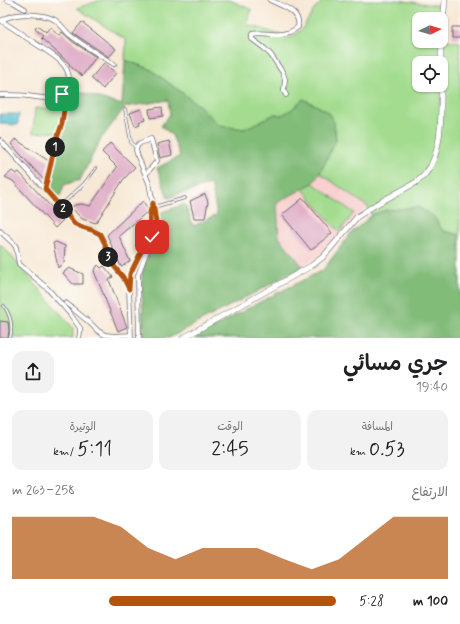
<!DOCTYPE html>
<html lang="ar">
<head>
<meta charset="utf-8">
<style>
	body { margin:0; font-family:Mynerve,"Playpen Sans Arabic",sans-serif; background:#f2f2f2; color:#202124; direction:rtl; height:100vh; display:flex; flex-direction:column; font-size:15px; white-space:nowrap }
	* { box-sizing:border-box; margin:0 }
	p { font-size:13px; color:#757577 }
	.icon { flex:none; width:22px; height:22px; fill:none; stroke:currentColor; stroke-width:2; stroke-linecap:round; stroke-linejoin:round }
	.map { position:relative; height:338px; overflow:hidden; direction:ltr }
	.details { display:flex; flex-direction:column; background:#fff; flex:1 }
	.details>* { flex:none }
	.needle { width:26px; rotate:85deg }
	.buttons { position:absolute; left:412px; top:12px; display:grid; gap:8px }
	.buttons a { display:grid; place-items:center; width:36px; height:36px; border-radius:8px; background:#fff; box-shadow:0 1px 3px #0004; font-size:20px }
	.pin { position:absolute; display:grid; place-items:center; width:34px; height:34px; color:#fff; margin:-17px; border-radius:8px; box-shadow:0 2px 6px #0006 }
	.km { position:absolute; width:20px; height:20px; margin:-10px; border-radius:50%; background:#222; color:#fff; font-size:11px; line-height:20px; text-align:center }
	.round { display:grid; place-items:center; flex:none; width:42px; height:42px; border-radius:12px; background:#f2f2f2 }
	.summary { display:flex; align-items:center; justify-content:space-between; height:68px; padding:0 12px }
	h1 { font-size:22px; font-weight:600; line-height:30px }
	.metrics { display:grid; grid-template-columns:repeat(3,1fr); gap:6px; height:68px; padding:4px 12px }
	.metrics div { display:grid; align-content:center; border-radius:10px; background:#f2f2f2; text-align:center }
	.metrics b { font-size:20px; font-weight:600 }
	.metrics small { font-size:11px; font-weight:400 }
	.metrics p { font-size:11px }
	.chart { height:112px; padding:8px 12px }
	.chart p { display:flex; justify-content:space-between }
	.chart svg { width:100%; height:72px; margin-top:4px; fill:#b45309; opacity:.7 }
	ul { padding:0 12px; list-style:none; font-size:13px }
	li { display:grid; grid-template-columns:64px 48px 1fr; align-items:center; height:30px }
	li i { height:10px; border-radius:5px; background:#b45309 }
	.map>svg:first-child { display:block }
	.built { fill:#f7d0cf }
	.green { fill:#a3dc8e; stroke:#627f64; fill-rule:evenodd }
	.forest { fill:#82bc79; stroke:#526f5a }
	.water { fill:#52bcce; stroke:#3a6f84 }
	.building { fill:#e0b1c9 }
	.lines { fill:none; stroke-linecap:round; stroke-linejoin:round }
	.service-casing { stroke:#6d6771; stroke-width:3.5 }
	.minor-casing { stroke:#6d6771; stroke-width:5.5 }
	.tertiary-casing { stroke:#6d6771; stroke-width:6 }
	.service { stroke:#fff; stroke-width:2 }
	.minor { stroke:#fff; stroke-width:4 }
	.tertiary { stroke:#fff; stroke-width:5 }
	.route-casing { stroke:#fff; stroke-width:8 }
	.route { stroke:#b45309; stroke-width:5 }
</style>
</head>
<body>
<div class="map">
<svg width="460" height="338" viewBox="0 0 460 338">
	<rect width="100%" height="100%" fill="#fdfcf7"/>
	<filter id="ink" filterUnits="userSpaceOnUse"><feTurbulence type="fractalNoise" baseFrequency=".025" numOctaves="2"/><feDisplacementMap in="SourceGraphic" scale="8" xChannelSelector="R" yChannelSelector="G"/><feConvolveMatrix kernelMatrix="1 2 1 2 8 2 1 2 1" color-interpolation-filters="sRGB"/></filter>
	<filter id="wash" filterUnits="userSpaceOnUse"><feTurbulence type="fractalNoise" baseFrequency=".012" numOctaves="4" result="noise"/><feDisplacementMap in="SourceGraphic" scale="16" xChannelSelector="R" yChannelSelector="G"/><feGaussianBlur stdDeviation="0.9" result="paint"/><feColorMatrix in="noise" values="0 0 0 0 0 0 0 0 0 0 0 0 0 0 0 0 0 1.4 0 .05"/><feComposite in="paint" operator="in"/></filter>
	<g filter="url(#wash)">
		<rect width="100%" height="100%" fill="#f7e8d5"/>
		<!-- built -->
		<path class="built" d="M320 173 367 206 326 250 303 267 279 237 277 203 313 183Z"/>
		<!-- green -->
		<path class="green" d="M101 0H230L252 10 246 24 291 38 302 29 316 7 325 0H398L441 6 440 19H419V41H441V39L460 42V235L443 231 433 216 386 210 372 215 367 206 320 173 336 140 334 122 327 111 312 103 303 99 291 110 282 115 275 114 244 129 220 126 201 107 150 69 125 60 126 40 77 8ZM419 63H441V85H419Z
			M35 108 63 109 58 132 33 133Z
			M313 183 354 213 339 232 302 188Z
			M0 244 7 251 73 328V338H0Z"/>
		<!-- forest -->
		<path class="forest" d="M125 60 150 69 201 107 220 126 244 129 275 114 282 115 291 110 303 99 327 111 334 122 336 140 320 173 313 183 277 203 279 237 303 267 169 338H143L142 274 162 212 185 204 193 226 217 215 211 184 168 198 157 168 180 156 172 135 161 126 170 114 168 100 125 107 101 139 80 180 64 185 60 197 50 189 70 89 122 105Z
			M418 207 433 216 443 231 460 235V338H195L252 306 323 270 351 233 372 215 386 210Z"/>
		<!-- water -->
		<path class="water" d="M0 114H19L18 125 0 124Z"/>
		<g id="blocks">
			<!-- building -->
			<path class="building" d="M82 22 116 49 109 57 73 33Z
				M37 26 46 33 50 28 59 36 62 32 73 42 96 57 82 76 69 65 70 64 41 38 43 36 35 29Z
				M452 27H460V38H452Z
				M104 63 116 73 103 89 91 78Z
				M162 107 163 116 150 118 149 109Z
				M141 109 145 120 139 122 140 124 135 126 130 113Z
				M15 139 49 161 44 180 11 144Z
				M169 141 172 155 160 158 157 144Z
				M110 143 135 167 123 180 96 223 82 219 72 208 75 205 82 204 90 206 117 167 102 152Z
				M12 171 16 174 19 172 63 220 55 228 13 181 5 177Z
				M205 194 208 202 205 218H194L190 201Z
				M303 198 332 233 311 250 282 215Z
				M143 201 148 209V211L119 236 130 261 121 267 107 235Z
				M56 242 65 246 64 263 58 268 53 243Z
				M98 265 101 268 104 266 113 277 109 280 127 327 118 331 94 271Z
				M69 268 83 274V284H73L63 273Z
				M0 321 8 322 9 330 8 338H0Z"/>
		</g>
	</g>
	<g filter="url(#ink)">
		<use href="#blocks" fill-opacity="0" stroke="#6d6771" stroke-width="1"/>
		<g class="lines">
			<defs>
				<path id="service" d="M125 109 131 142 136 148
					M45 189 56 141 62 124 67 90
					M60 206 84 184 96 168
					M154 207 185 198
					M129 288 130 275 142 250 149 226 150 212 152 204
					M4 306C11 316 13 327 10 338"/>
				<path id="minor" d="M7 0 13 2 25 9
					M270 0C282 6 301 11 298 27 291 33 281 35 272 34 265 34 259 32 252 34V39L264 48 271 55 283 73 285 79 284 91 286 95
					M0 20C15 29 29 40 44 49 51 54 58 58 63 64 68 70 70 78 68 85 66 91 62 95 55 97 46 100 37 97 28 96 19 95 9 95 0 95
					M1 21C4 19 8 17 12 16 22 13 46 14 55 20 61 24 64 30 70 35 84 46 99 55 114 64
					M0 140 75 223 82 227 93 229 100 234 105 243 109 260 123 277 129 289 131 338
					M0 231 13 243 16 247 19 264 47 288 70 314 80 328V332L79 338
					M66 303 90 323 98 331 105 335 115 336 131 335
					M139 338 138 275 152 237 156 222 155 213 149 183 138 157 136 150 137 146 140 143 151 139 157 161 146 174"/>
				<path id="tertiary" d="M441 63V44L445 0
					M183 338 311 266 323 257 357 217 375 205 415 183C419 180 423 177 426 173 443 152 441 111 441 85"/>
			</defs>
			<!-- service casing -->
			<use href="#service" class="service-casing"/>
			<!-- minor casing -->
			<use href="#minor" class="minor-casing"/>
			<!-- tertiary casing -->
			<use href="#tertiary" class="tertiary-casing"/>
			<!-- service -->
			<use href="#service" class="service"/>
			<!-- minor -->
			<use href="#minor" class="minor"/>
			<!-- tertiary -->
			<use href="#tertiary" class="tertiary"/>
		</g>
	</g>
	<g class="lines" filter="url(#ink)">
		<defs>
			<path id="route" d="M62 94 65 91 67 87 62 124 56 141 45 189 75 224 82 227 92 230 100 234 105 244 109 260 123 277 129 289 130 274 142 250 149 226 150 221V212L153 203 156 222 152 237"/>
		</defs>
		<!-- route casing -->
		<use href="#route" class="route-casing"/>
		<!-- route -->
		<use href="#route" class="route"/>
	</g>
</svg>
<div class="buttons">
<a><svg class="needle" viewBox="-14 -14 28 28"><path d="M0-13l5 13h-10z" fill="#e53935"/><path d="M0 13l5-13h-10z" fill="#757577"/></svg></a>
<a><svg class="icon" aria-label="locate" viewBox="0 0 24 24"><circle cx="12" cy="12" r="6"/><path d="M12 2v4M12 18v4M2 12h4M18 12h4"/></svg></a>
</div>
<div class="pin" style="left:62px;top:94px;background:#1e9e55"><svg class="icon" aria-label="arrive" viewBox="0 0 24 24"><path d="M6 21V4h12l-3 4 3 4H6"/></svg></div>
<div class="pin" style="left:152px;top:237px;background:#d93025"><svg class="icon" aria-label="check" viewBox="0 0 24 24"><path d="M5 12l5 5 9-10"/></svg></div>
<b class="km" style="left:55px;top:147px">1</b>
<b class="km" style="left:63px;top:209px">2</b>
<b class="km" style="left:108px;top:257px">3</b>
</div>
<section class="details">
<div class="summary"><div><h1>جري مسائي</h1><p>19:40</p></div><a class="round"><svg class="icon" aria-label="share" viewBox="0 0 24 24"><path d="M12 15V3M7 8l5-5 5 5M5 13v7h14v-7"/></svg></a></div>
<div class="metrics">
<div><p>المسافة</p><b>0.53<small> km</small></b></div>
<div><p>الوقت</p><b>2:45</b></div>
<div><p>الوتيرة</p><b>5:11<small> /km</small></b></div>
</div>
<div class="chart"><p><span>الارتفاع</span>258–263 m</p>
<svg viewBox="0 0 160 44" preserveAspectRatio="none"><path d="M0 44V6L10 6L20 6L30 6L40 12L50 25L60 32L70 25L80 25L90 25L100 32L110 38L120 32L130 19L140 6L150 6L160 6V44z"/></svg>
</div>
<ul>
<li><b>100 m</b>5:28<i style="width:70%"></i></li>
</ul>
</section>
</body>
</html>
